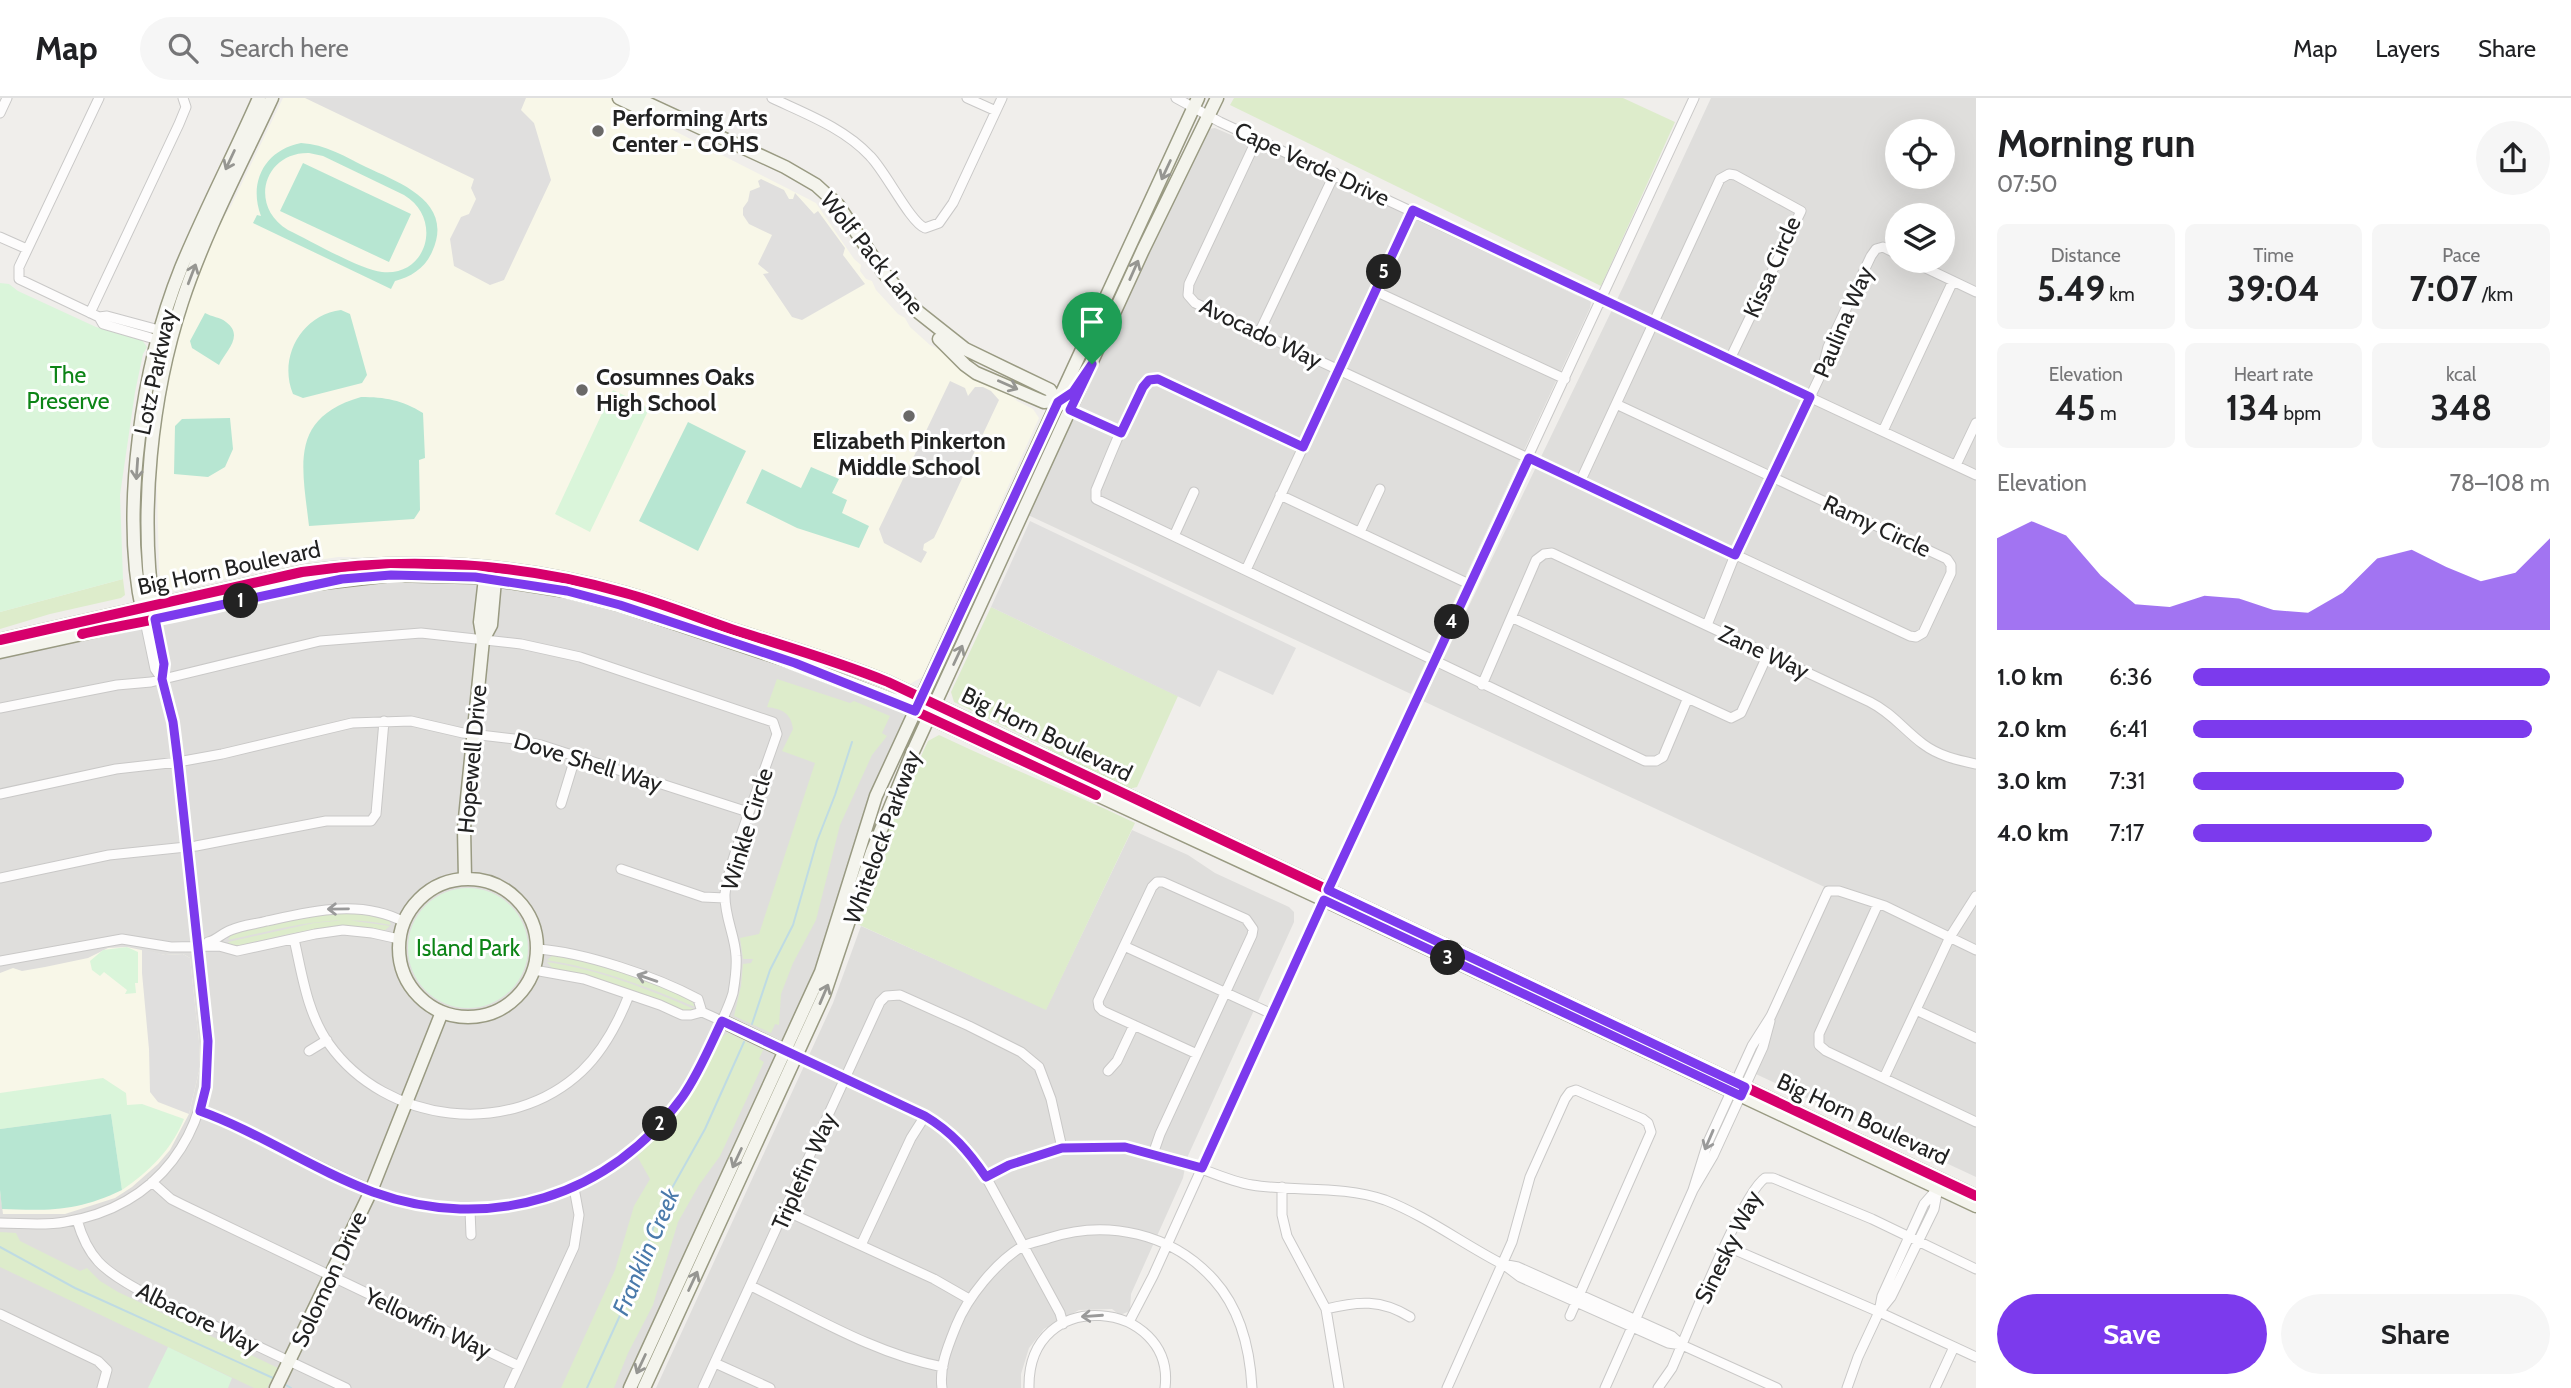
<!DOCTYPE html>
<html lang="en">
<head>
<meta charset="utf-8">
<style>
	body { margin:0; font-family:Cabin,sans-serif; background:#f6f6f6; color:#202124; height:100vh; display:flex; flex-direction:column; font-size:26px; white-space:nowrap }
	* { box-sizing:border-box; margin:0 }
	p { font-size:23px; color:#757577 }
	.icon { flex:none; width:38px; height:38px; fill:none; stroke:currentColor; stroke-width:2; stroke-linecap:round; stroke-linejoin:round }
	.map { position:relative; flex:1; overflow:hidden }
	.drawer { display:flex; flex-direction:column; background:#fff; width:595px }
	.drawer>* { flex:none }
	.buttons { position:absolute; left:1885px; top:21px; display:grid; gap:14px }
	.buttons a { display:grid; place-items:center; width:70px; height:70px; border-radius:50%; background:#fff; box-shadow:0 7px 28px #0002; font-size:35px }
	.pin { position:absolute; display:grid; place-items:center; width:60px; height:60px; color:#fff; margin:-72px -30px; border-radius:50% 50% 50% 0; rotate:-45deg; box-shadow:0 0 7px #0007 }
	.pin .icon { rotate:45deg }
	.km { position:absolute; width:35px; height:35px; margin:-18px; border-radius:50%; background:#222; color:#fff; font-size:19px; line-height:35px; text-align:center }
	.round { display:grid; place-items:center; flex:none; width:74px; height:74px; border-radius:37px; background:#f6f6f6 }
	.head { display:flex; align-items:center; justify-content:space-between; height:119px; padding:0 21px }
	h1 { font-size:38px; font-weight:800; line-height:52px }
	.metrics { display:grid; grid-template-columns:repeat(3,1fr); gap:10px; height:119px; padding:7px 21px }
	.metrics div { display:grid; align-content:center; border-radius:10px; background:#f6f6f6; text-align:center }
	.metrics b { font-size:35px; font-weight:800 }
	.metrics small { font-size:19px; font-weight:400 }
	.metrics p { font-size:19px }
	.chart { height:196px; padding:14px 21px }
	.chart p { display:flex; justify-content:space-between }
	.chart svg { width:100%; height:126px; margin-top:7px; fill:#7c3aed; opacity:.7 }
	.button { display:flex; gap:14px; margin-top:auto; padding:14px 21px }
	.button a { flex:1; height:80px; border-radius:42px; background:#7c3aed; color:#fff; font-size:28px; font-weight:800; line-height:80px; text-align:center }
	.button a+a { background:#f6f6f6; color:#202124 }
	ul { padding:0 21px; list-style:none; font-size:23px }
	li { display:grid; grid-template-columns:112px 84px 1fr; align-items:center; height:52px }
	li i { height:18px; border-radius:9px; background:#7c3aed }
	header { display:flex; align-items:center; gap:42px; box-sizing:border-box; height:98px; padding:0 35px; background:#fff; border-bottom:2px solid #e0e0e0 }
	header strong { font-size:33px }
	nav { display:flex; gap:38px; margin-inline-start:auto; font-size:24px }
	.search { width:490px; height:63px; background:#f6f6f6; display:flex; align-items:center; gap:18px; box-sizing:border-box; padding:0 24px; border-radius:38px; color:#757577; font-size:26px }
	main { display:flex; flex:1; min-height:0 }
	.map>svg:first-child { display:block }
	.residential { fill:#dfdedc; fill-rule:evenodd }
	.education { fill:#f8f7e8 }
	.grass { fill:#ddeccb }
	.park { fill:#daf5da }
	.pitch { fill:#b7e6d2; fill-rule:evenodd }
	.parking { fill:#e0dfde }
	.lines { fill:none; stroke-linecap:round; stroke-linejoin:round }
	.stream { stroke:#bfdbe3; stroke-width:2 }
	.street-casing { stroke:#c9c8c7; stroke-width:11 }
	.secondary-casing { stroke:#999a82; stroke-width:15 }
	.street { stroke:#fdfcfc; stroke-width:9 }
	.secondary { stroke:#f4f4ed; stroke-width:12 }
	.cycleway-casing { stroke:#fff; stroke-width:15 }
	.cycleway { stroke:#d6006c; stroke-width:10 }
	.oneway { stroke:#969692 }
	.oneway2 { stroke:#9a9a9a }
	.route-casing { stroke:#fff; stroke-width:14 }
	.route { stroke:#7c3aed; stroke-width:9 }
	.poi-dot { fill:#6a6968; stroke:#fff; stroke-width:2.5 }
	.labels { text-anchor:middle; stroke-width:6; stroke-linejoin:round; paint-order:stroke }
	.poi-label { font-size:23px; font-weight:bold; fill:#222; stroke:#fff; text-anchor:start }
	.street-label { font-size:23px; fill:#222; stroke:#fff }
	.park-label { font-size:23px; fill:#0c8416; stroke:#fff }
	.water-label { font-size:24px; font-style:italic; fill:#4a7aab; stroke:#fff }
</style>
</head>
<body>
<header>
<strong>Map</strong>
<div class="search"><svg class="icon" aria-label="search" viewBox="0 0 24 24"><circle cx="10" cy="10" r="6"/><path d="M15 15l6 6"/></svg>Search here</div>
<nav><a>Map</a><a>Layers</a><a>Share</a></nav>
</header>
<main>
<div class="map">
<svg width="1976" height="1290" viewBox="0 0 1976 1290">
	<rect width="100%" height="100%" fill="#f0eeeb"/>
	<!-- residential -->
	<path class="residential" d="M1711 0H1976V1079L1745 971 1829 791 1423 603 1624 187ZM1897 33H1942V79H1897ZM1897 117H1942V163H1897Z
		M1215 30 1320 75 1578 198 1586 199 1591 204 1590 210 1411 596 1028 417 1204 35 1209 31Z
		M491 473 620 507 762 553 793 556 846 575 917 609 898 649 834 832 630 1290H0V554L305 487Z
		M1132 732 1188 757 1215 775 1289 809 1294 814V824L1187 1060 1183 1080 1131 1196 1130 1213 1120 1217 1112 1211 1079 1212 1044 1231 1029 1250 1021 1276V1290H656L833 905 861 828 1046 911Z"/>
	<!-- education -->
	<path class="education" d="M283 0H610L816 105 854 161 861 167 860 173 866 181 872 183 876 192 898 216 905 220 910 229 930 247 946 255 955 268 965 276 996 289 1002 294 1009 295 1017 303 1033 311 1039 320 922 579 910 586 840 558 782 543 570 476 477 461 338 459 273 469 174 493 166 491 161 486 159 469 156 355 167 275 182 217 216 131 231 108Z
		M127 849 165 857 183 856 190 860 199 943 200 969 189 1016 170 1052 158 1066 132 1089 115 1100 65 1116H3L0 1092V875L13 870 22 873 45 869 88 860 108 850Z"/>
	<!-- grass -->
	<path class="grass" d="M1234 0H1623L1675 24 1601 188 1230 7Z
		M123 481 125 497 121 500 50 516 0 531V514Z
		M991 509 1178 598 1137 689 1125 692 1071 666 1045 648 954 604 951 594Z
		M777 581 850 605 854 603 890 618 882 635 887 638 872 657 840 727 816 822 793 865 781 896 779 927 775 926 771 935 734 918 741 888 743 866 751 865 753 861H743L740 840 759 836 815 665 782 653 793 631C791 615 782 611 767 609Z
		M939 637C1004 668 1070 694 1135 725L1046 912 855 825 876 763 908 687 928 643Z
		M338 815 362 816 389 822 391 827C333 814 285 830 228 842L230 838 234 835 308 819Z
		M347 822 390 828 384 833C331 823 288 836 237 848H232L228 844 314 825Z
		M553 857C599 865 648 883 691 901L695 909C649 889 597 870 547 862Z
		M547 864C597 871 648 891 694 911L686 913 591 879 552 870Z
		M728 935 763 952 759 961 764 964 720 1058 699 1087 678 1124 653 1207 628 1255 614 1290H561L615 1172 634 1108 650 1081 637 1058C677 1025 700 984 722 939Z
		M0 1134 16 1135 20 1143 80 1173 87 1170 100 1183 118 1194 278 1270 267 1290H254L0 1169Z"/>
	<!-- park -->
	<path class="park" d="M0 185 9 186 18 193 96 229 142 242 147 249 143 256 135 294 120 397 123 481 0 514Z
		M613 292 644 307 648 313 590 434 555 416Z
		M408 850a60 60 0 1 1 120 0a60 60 0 1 1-120 0Z
		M127 849 138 854V885H135L136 895 125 896 127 892 104 874 100 878 92 872 90 863 103 852Z
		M103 980 126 995 127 1007 142 1006 184 1021C172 1051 149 1074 122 1092L111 1016 0 1031V995Z
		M168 1249 232 1280 228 1290H148Z"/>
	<!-- pitch -->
	<path class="pitch" d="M301 45C325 46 346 59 366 69 400 85 455 104 432 154 425 170 411 179 395 183L391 191 253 125 257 117 261 118C248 84 265 52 301 45ZM309 55 323 58 404 97C443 120 428 179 382 174 361 172 309 142 288 132 248 108 264 54 309 55Z
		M303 65 411 116 389 164 280 113Z
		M341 212 350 216 367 277 362 285 303 300 293 296C278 260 301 217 341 212Z
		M205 215C212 219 220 219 226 224 245 238 225 254 219 267L192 250 190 243Z
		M361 299C385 299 402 302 423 315L425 360 419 362 420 412 414 421 309 428C302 367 289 320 361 299Z
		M230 320 233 351 225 369 208 379 174 376 175 328 182 321Z
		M688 324 746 353 698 453 639 423Z
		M811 369 839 381 832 395 847 402 842 415 869 428 859 450 797 430 746 405 762 371 801 390Z
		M111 1016 122 1092C79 1113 49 1113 2 1111L0 1092V1031Z"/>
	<!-- parking -->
	<path class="parking" d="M305 0H526L521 12 534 25 551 82 504 182 490 187 454 168 450 141 461 119 469 116 476 101 471 90 474 81Z
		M761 81 784 92 789 101H793L795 95 814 116 818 113 845 150 843 157 865 186 802 222 792 219 763 176 769 175 758 166 772 137 749 126 743 117V110L748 103 750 93 760 89 758 83Z
		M950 283 965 290 968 298 975 289H983L991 293 999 302 934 440 924 446 923 452 927 454 921 465 884 445 879 431Z
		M1030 423 1296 550 1273 597 1218 572 1200 609 991 509Z
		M142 851 165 857 183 856 190 860 199 943 200 969 189 1016 158 1004 150 994 149 951 142 875Z"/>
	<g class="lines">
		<!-- stream -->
		<path class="stream" d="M752 926 770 872 793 827 817 743 835 697 852 644
			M0 1149 75 1190 273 1280
			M286 1287 291 1290
			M587 1290 637 1180 658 1115 705 1031 744 944"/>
		<defs>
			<path id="street" d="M99 0 19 169V181L99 219 103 226 158 242
				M772 0C806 16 844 30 870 58 886 74 910 124 925 130L939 125 953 105 1002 0
				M967 0 996 13
				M1176 0 1220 24 1976 377
				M0 15 7 0
				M1257 41 1189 186 1188 197 1195 205 1910 538 1916 539 1923 535 1951 475V467L1947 461 1616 306
				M0 139 27 151
				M1911 163 1976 194
				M1375 193 1565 281
				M90 215 179 26 186 9 183 0
				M99 219 107 218 159 232
				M1259 235 1335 75
				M1070 312 1121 336
				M1883 333 1953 183
				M1303 349 1158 281 1149 282C1131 302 1108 364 1096 392V401L1645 663H1656L1663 659 1687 602
				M1956 367 1976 325
				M1580 384 1720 81 1729 76 1735 77 1801 113 1730 261
				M1280 397 1469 486
				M1360 434 1380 391
				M1174 438 1194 394
				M1246 472 1413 112
				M1513 520 1731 620 1741 615 1768 556
				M155 521 164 567 162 581
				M1707 527 1735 457 1821 276 1828 249 1871 158 1876 151 1883 149 1897 156
				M1482 587 1536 462 1544 456 1552 455 1870 604C1892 615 1904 632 1923 646 1939 658 1957 662 1976 666
				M0 610 117 587 151 584 320 543 421 535 521 546 580 559 773 624 777 636C765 671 752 705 740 740 734 759 727 777 725 796 724 818 735 837 736 858 737 870 735 883 733 895 728 912 719 928 712 944 669 1036 600 1097 497 1109 470 1112 440 1113 413 1106 338 1085 273 1039 200 1013
				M0 696 116 671 178 664 222 656 352 625 411 623 463 635 514 641 541 647 748 714
				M561 706 576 657
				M621 771 703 799 725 800
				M0 780 109 757 196 748 326 723H371L376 716 384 623
				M1878 806 1819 936V947L1826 953 1976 1024
				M294 841C302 876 307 915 329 946 386 1026 510 1041 582 973 604 952 618 925 629 897
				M208 844C217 842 222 835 231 832 242 827 256 826 267 823 312 813 361 801 404 824
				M1124 848 1272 916
				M537 851C584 854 657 879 698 901L702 914
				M0 863 122 841 171 849 219 848 237 853 315 836 343 832 372 835 399 841
				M534 872 584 881 660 907 682 917H691L702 914
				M1916 912 1976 940
				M702 914 722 923
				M309 953 327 942
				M796 958 845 979 925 1018 945 1030 967 1051 986 1079 1060 1215 1063 1226
				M1108 973 1117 963 1134 927
				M1884 980 1950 839 1976 798
				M1153 1056 1160 1036 1252 837 1253 831 1246 821 1163 784H1157L1152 789 1098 903 1099 909 1103 913 1197 956
				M986 1079C1051 1043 1112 1041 1182 1064 1205 1071 1228 1083 1252 1087 1296 1094 1342 1087 1385 1102 1426 1118 1463 1146 1502 1166L1518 1169 1672 1238 1682 1247
				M152 1084 171 1101 183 1107 519 1268
				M1282 1089V1117L1287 1138 1326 1211 1339 1290
				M1693 1092 1708 1044 1752 948 1771 918 1828 793H1839L1885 808 1976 852
				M470 1112 471 1137
				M786 1113 934 1181 969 1201
				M77 1122C88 1160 103 1172 137 1191L346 1290
				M0 1125C21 1125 44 1128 65 1124 159 1108 210 1036 208 943L178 664 173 623 162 581 155 571 145 523
				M861 1147 911 1040 925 1018
				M1726 1148 1879 1214 1976 1259
				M1503 1166 1520 1179 1668 1245 1682 1247 1777 1290
				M751 1188C813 1218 875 1256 943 1269
				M1326 1211C1358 1203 1381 1201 1410 1219
				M1879 1214 1882 1198 1924 1106 1938 1090
				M0 1216 98 1263 107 1272 102 1290
				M1129 1224 1153 1178 1342 760 1694 0
				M715 1265 770 1290
				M509 1290 574 1149 579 1117 574 1090
				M703 1290 880 904 886 898 900 897 969 928 1021 954 1039 969 1051 1001 1062 1050
				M942 1290C939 1269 948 1248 956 1228 967 1200 996 1164 1023 1148 1031 1144 1041 1143 1049 1140 1107 1121 1172 1135 1214 1182 1241 1212 1250 1251 1252 1290
				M1029 1290C1027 1185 1176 1202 1165 1290
				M1447 1290 1512 1144 1530 1079 1565 1001 1570 994 1576 992 1643 1021 1648 1025 1651 1034 1570 1218
				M1605 1290 1693 1092 1713 1058 1763 949 1770 923
				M1658 1290 1672 1270C1687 1236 1742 1095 1765 1080H1773L1872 1121 1976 1171
				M1847 1290 1858 1259 1879 1214 1891 1199 1934 1111 1938 1090
				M1935 1290 1954 1249"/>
			<path id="secondary" d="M619 0 644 12
				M636 0 785 69 816 87 838 107 883 174 917 213 965 251 1050 292 1059 307
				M939 241 965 267 976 275 1044 304 1062 302
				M154 514C139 416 151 298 182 204 205 134 241 67 272 0
				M143 516C120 413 142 267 181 170 205 112 234 57 259 0
				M0 542 302 474C409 458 521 465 625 495 661 505 696 519 731 531 784 548 837 563 888 584L1976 1098
				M483 542 491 527 495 482
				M0 554 305 487 391 477 475 479 567 493 620 507 795 565 898 605 1309 795 1976 1108
				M465 781 464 730 483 542 480 524 485 480
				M399 850a69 69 0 1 1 138 0a69 69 0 1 1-138 0Z
				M722 923 791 956
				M276 1290 371 1093 442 914
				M630 1290 821 874 876 698 1198 0
				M644 1290 824 897 872 754 911 658 1143 152 1217 0"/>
		</defs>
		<!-- street casing -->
		<use href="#street" class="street-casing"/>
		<!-- secondary casing -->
		<use href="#secondary" class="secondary-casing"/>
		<!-- street -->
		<use href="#street" class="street"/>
		<!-- secondary -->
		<use href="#secondary" class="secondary"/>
		<defs>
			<path id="cycleway" d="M558 491 620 507 673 524
				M82 536C124 527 166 520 207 510 272 495 335 478 402 477
				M0 542 302 474C409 458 521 465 625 495 661 505 696 519 731 531 784 548 837 563 888 584L1976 1098
				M762 553 898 605 1096 697"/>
		</defs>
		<!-- cycleway casing -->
		<use href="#cycleway" class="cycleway-casing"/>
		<!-- cycleway -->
		<use href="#cycleway" class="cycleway"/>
	</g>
	<!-- one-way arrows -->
	<defs><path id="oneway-shaft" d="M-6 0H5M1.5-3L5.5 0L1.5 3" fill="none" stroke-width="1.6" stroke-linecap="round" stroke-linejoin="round" transform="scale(1.75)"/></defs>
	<g class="oneway">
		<use href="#oneway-shaft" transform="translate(230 62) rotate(115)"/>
		<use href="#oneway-shaft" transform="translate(1166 72) rotate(115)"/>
		<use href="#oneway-shaft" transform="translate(1134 172) rotate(-66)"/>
		<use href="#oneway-shaft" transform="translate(192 176) rotate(-69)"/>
		<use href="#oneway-shaft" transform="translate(1008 287) rotate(24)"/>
		<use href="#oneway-shaft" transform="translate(137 371) rotate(94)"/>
		<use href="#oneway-shaft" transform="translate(958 557) rotate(-65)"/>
		<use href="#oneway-shaft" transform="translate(824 896) rotate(-67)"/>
		<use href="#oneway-shaft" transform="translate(737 1060) rotate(115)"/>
		<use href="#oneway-shaft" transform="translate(693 1183) rotate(-65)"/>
		<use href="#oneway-shaft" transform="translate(641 1266) rotate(115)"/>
	</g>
	<g class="oneway2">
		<use href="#oneway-shaft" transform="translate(338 811) rotate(179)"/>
		<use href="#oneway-shaft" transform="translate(647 880) rotate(-161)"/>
		<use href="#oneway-shaft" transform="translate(1709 1042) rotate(113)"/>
		<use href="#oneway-shaft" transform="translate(1092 1218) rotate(176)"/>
	</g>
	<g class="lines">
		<defs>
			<path id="route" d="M1413 112 1810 299 1735 457 1529 360 1328 792 1745 989 1741 998 1324 802 1202 1070 1125 1049 1062 1050 1009 1067 986 1079C969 1054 952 1034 925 1018L722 923C710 948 699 975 683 998 611 1099 489 1136 373 1094 315 1073 259 1034 200 1013L206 989 208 943 178 664 173 624 162 581 164 566 155 521 342 481 391 477 475 479 567 493 620 507 795 565 915 613 1058 304 1073 294 1092 266 1070 312 1121 335 1143 289 1149 282 1158 281 1303 349Z"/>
		</defs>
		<!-- route casing -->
		<use href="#route" class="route-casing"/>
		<!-- route -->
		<use href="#route" class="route"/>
	</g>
	<!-- markers -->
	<g class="poi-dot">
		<circle cx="598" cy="33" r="7"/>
		<circle cx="582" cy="292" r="7"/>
		<circle cx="909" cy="318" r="7"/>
	</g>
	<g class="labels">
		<!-- poi labels -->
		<g class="poi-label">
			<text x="612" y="28">Performing Arts<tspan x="612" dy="26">Center - COHS</tspan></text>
			<text x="596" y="287">Cosumnes Oaks<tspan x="596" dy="26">High School</tspan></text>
			<text x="909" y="351" text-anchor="middle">Elizabeth Pinkerton<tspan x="909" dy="26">Middle School</tspan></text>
		</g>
		<!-- street labels -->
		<g class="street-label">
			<text transform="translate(1312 66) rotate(25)" y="8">Cape Verde Drive</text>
			<text transform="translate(872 155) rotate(51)" y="8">Wolf Pack Lane</text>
			<text transform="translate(1772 169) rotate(-66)" y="8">Kissa Circle</text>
			<text transform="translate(1843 224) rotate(-67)" y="8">Paulina Way</text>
			<text transform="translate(1261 235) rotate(26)" y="8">Avocado Way</text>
			<text transform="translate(155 274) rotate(-78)" y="8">Lotz Parkway</text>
			<text transform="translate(1877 428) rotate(25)" y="8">Ramy Circle</text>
			<text transform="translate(229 470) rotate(-12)" y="8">Big Horn Boulevard</text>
			<text transform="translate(1764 554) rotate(25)" y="8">Zane Way</text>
			<text transform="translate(1047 636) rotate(26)" y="8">Big Horn Boulevard</text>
			<text transform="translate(472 661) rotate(-85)" y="8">Hopewell Drive</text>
			<text transform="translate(588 664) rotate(17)" y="8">Dove Shell Way</text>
			<text transform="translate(747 731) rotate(-73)" y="8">Winkle Circle</text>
			<text transform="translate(882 739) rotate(-70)" y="8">Whitelock Parkway</text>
			<text transform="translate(1863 1021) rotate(25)" y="8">Big Horn Boulevard</text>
			<text transform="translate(804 1073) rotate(-66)" y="8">Triplefin Way</text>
			<text transform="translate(1728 1149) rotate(-64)" y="8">Sinesky Way</text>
			<text transform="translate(329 1181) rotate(-65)" y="8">Solomon Drive</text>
			<text transform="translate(198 1220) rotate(26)" y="8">Albacore Way</text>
			<text transform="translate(428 1225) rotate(25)" y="8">Yellowfin Way</text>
		</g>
		<!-- park labels -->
		<g class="park-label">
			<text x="68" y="285">The<tspan x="68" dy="26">Preserve</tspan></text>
			<text x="468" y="858">Island Park</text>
		</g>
		<!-- water labels -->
		<g class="water-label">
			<text transform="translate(646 1154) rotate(-67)" y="8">Franklin Creek</text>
		</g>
	</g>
</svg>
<div class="buttons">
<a><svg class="icon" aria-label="locate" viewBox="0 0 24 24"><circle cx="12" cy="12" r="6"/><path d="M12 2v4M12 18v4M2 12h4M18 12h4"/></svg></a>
<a><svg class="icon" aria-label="layers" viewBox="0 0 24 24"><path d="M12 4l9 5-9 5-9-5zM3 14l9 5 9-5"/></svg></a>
</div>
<div class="pin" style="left:1092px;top:266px;background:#1e9e55"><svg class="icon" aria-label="arrive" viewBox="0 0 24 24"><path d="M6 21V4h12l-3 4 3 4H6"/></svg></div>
<b class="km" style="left:241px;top:503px">1</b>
<b class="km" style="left:660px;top:1026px">2</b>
<b class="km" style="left:1448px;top:860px">3</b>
<b class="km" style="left:1452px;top:524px">4</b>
<b class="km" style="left:1384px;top:174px">5</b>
</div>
<section class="drawer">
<div class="head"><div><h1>Morning run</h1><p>07:50</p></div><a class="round"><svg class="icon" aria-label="share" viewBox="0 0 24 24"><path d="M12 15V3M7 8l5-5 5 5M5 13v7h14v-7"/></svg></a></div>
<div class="metrics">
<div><p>Distance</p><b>5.49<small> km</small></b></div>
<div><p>Time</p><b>39:04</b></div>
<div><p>Pace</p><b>7:07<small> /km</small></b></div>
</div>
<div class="metrics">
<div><p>Elevation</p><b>45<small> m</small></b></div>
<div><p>Heart rate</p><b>134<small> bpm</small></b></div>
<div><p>kcal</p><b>348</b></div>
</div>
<div class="chart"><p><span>Elevation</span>78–108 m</p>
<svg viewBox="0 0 160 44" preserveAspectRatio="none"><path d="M0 44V12L10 6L20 11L30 25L40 35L50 36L60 32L70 33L80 37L90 38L100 31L110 19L120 16L130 22L140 27L150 24L160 12V44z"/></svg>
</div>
<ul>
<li><b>1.0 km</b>6:36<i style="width:100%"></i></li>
<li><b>2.0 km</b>6:41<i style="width:95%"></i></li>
<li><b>3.0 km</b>7:31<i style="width:59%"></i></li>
<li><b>4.0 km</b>7:17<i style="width:67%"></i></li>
</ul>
<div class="button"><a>Save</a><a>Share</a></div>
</section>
</main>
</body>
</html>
